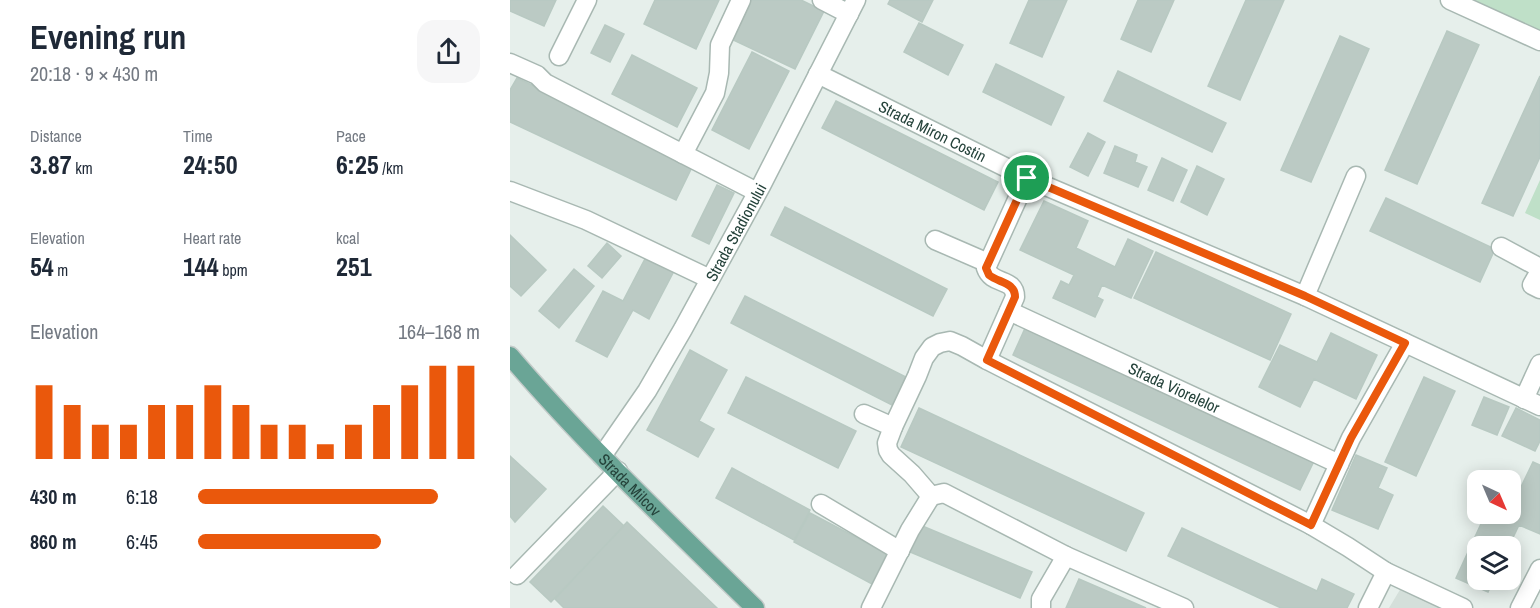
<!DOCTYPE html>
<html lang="en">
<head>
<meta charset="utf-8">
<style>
	body { margin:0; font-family:"Archivo Narrow",sans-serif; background:#f6f6f7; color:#1f2937; height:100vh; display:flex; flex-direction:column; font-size:22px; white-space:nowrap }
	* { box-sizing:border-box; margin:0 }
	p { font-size:20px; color:#747a83 }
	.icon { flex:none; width:33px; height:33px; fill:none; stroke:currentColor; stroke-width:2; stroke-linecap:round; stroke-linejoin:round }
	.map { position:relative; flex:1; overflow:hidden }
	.panel { display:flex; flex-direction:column; background:#fff; width:510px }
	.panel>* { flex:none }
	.needle { width:39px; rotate:136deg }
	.buttons { position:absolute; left:957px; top:470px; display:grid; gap:12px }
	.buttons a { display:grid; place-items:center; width:54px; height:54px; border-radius:12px; background:#fff; box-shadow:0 3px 15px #0003; font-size:30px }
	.pin { position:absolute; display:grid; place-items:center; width:51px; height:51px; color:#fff; margin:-26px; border:3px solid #fff; border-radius:50%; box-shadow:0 2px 6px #0007 }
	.round { display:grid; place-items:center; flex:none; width:63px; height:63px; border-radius:18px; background:#f6f6f7 }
	.overview { display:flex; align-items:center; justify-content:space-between; height:102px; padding:0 30px }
	h1 { font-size:33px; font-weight:700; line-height:45px }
	.stats { display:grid; grid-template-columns:repeat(3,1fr); gap:9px; height:102px; padding:6px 30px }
	.stats div { display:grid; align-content:center }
	.stats b { font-size:26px; font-weight:700 }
	.stats small { font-size:16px; font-weight:400 }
	.stats p { font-size:16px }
	.chart { height:168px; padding:12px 30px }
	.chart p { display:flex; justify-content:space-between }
	.chart svg { width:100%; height:108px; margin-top:6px; stroke:#ea580c; stroke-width:6 }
	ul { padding:0 30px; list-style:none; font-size:20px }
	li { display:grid; grid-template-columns:96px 72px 1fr; align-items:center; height:45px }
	li i { height:15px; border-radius:8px; background:#ea580c }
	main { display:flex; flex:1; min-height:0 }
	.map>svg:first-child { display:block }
	.built { fill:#d4dfda }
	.green { fill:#bfe0c8 }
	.building { fill:#bbcac4; stroke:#b8c9c2; stroke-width:1.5 }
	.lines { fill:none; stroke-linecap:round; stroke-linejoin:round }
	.minor-casing { stroke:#a8b8b2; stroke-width:21 }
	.major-casing { stroke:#c2cac8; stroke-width:21 }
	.minor { stroke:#fff; stroke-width:18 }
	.major { stroke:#6aa596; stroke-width:18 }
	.route-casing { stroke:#fff; stroke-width:12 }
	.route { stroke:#ea580c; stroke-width:8 }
	.labels { text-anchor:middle; stroke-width:6; stroke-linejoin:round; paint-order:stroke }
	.street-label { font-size:16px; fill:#24423a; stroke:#f7fbf9 }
</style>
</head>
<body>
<main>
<section class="panel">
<div class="overview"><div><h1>Evening run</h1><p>20:18 · 9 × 430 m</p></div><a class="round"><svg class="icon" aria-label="share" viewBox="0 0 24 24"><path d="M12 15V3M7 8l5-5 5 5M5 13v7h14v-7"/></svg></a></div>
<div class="stats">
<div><p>Distance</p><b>3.87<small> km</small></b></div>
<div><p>Time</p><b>24:50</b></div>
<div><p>Pace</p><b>6:25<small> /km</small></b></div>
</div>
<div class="stats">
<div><p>Elevation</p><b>54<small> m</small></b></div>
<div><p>Heart rate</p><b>144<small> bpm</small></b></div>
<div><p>kcal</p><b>251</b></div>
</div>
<div class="chart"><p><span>Elevation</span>164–168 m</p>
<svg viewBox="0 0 160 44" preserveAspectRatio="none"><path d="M5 44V14M15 44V22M25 44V30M35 44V30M45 44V22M55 44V22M65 44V14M75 44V22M85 44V30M95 44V30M105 44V38M115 44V30M125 44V22M135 44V14M145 44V6M155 44V6"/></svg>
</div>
<ul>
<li><b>430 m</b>6:18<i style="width:85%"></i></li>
<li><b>860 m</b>6:45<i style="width:65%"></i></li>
</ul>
</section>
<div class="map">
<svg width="1030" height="608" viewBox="0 0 1030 608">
	<rect width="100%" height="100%" fill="#e6efeb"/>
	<!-- built -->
	<path class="built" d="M891 588 934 608H879Z"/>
	<!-- green -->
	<path class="green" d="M940 0H1030V41Z
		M1030 180V220L1015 213Z"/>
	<!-- building -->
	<path class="building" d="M0 0H46L34 26 0 11Z
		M145 0H209L186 49 134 24Z
		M240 0H291L314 11 285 69 221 39Z
		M380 0H423L412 22 378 4Z
		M519 0H557L532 57 500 43Z
		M628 0H664L641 52 611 39Z
		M736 0H774L730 100 698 86Z
		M409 23 453 45 438 75 394 52Z
		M95 25 114 34 100 62 81 53Z
		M937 31 969 45 907 184 875 170Z
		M830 36 859 49 801 182 771 170Z
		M242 52 279 71 239 149 202 130Z
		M122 55 187 88 167 127 102 94Z
		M486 64 554 97 541 125 473 92Z
		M608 71 716 123 702 152 594 101Z
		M1030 76V157L1003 216 972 203Z
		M7 78 184 163 166 200 0 122V90Z
		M326 101 488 182 474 210 312 128Z
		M578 133 595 142 578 176 560 167Z
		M605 146 627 155 625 162 637 167 628 187 594 173Z
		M652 158 677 170 663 201 638 190Z
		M687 166 714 179 697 215 671 202Z
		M207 185 224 193 199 244 182 236Z
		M876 198 985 249 970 282 860 231Z
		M534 201 578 221 566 248 605 267 618 239 643 251 621 298 592 285 587 297 593 300 585 317 543 298 551 281 559 285 564 275 510 250Z
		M275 207 437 289 423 316 261 235Z
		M0 235 36 270 11 296 0 286Z
		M97 243 111 256 92 278 78 266Z
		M646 252 781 314 760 360 624 298Z
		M137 255 165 269 139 319 123 310 97 357 66 341 93 291 113 301Z
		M64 269 84 286 49 328 29 311Z
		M235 296 396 377 382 405 221 323Z
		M516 326 804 461 790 490 503 355Z
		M821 333 867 355 846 399 804 379 790 407 749 387 770 345 807 362Z
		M180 350 217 370 189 421 204 429 188 457 137 430Z
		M236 377 346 431 328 468 218 413Z
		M914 377 945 391 906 476 875 462Z
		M974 397 999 407 987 435 962 425Z
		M409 408 634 513 616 551 391 447Z
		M1006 408 1030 420V441L1025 451 992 436Z
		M846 455 877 468 868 488 883 495 868 529 822 510Z
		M0 456 36 489 5 522 0 516Z
		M1023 462 1030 465V534L1009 525 999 546H968V579H984L978 592 946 578 976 513H992L998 516 1000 513V510Z
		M222 468 300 510 284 540 206 498Z
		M93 506 114 526 41 602 20 582Z
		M300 513 378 554 362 584 284 542Z
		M117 522 207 608H54L45 599Z
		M410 525 522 572 510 598 398 551Z
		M672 528 807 591 812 579 844 594 837 608H771L658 556Z
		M569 579 636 608H556Z"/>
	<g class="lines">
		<defs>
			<g id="minor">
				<path d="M312 0 339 14"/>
				<path d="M940 0 1030 41"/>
				<path d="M49 56 77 0"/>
				<path d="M0 63 27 75 35 83 247 192"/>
				<path id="s1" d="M308 74 517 178 795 296 1030 406"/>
				<path d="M173 154 205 93 209 73 210 45 231 0"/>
				<path d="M0 191 76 220 200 279"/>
				<path d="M425 240 478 263"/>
				<path d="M991 247 1030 268"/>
				<path d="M1030 271 1022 285 1030 289"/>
				<path d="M795 296 846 176"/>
				<path id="s2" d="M499 311 829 464"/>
				<path d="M895 343 841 438 801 525 838 547 876 572 953 608"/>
				<path d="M477 360 505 297C505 277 482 286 476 268L517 178"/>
				<path d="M1014 399 1030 364"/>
				<path d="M354 414 383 427 377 443 378 450 381 455 402 474 421 496"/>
				<path d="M383 427 407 376 414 358 422 347 430 343 440 341 452 346 477 360 801 525"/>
				<path id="s3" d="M92 456 137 391 173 329 251 186 346 0"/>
				<path d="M421 496 434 493 556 556 674 608"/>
				<path d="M311 504 390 551"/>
				<path d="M7 575 108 471"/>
				<path d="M361 608 400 530 421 496"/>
				<path d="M531 608V599L556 556"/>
				<path d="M858 608 876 572"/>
				<path d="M1010 608 1030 569"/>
			</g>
			<g id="major">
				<path id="s4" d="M0 356C76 445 162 526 245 608"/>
			</g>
		</defs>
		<!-- minor casing -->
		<use href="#minor" class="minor-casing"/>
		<!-- major casing -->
		<use href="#major" class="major-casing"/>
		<!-- minor -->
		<use href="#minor" class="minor"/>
		<!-- major -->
		<use href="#major" class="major"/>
	</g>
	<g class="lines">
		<defs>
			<path id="route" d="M517 178 795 296 895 343 841 438 801 525 477 360 505 297C505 282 489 283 479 275L476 268Z"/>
		</defs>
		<!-- route casing -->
		<use href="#route" class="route-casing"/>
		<!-- route -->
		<use href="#route" class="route"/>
	</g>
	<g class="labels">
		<!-- street labels -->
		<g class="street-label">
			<text dy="6" stroke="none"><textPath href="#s1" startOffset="128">Strada Miron Costin</textPath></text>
			<text dy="6" stroke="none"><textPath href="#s3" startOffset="261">Strada Stadionului</textPath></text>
			<text dy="6" stroke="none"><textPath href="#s2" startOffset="182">Strada Viorelelor</textPath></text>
			<text dy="6" stroke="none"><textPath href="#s4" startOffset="176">Strada Milcov</textPath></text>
		</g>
	</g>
</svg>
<div class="buttons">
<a><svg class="needle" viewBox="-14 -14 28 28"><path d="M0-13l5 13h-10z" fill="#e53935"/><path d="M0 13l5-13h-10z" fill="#747a83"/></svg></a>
<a><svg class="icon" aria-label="layers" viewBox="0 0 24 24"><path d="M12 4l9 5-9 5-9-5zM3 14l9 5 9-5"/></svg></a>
</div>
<div class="pin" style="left:517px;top:178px;background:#1e9e55"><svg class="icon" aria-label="arrive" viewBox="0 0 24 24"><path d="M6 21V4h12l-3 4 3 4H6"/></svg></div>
</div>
</main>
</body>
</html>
